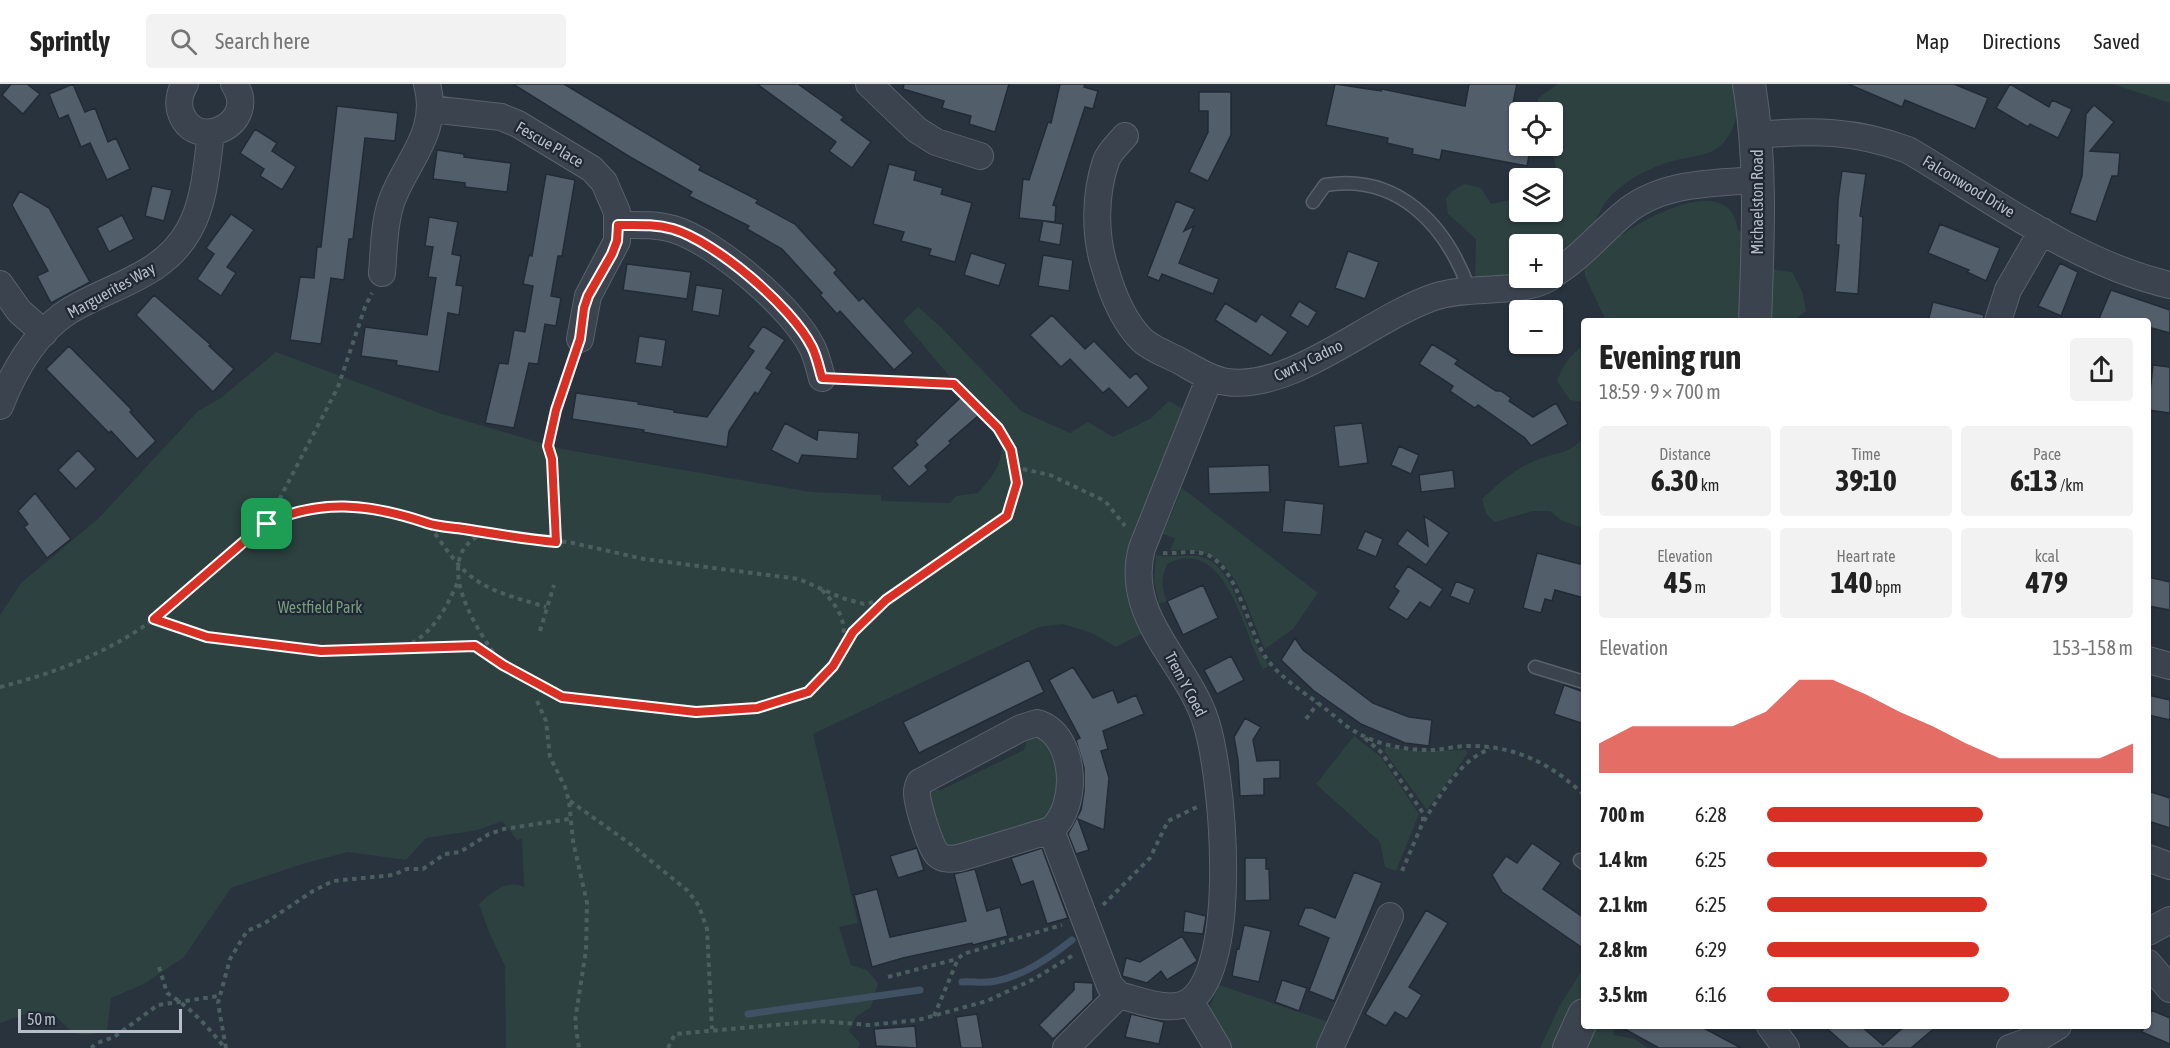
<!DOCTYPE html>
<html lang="en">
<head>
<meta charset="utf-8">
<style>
	body { margin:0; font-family:"Asap Condensed",sans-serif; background:#f2f2f2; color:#222; height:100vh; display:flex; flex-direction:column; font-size:22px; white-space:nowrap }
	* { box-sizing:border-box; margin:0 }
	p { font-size:20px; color:#767676 }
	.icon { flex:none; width:33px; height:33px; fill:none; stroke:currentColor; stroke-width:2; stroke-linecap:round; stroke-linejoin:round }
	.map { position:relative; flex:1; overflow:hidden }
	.drawer { position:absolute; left:1581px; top:234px; width:570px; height:711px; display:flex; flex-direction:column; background:#fff; border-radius:6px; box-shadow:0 2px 4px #0004 }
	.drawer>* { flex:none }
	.controls { position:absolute; left:1509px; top:18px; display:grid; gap:12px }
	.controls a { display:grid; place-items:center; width:54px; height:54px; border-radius:6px; background:#fff; box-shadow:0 2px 4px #0004; font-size:30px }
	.scale { position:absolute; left:18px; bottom:15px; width:164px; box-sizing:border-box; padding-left:6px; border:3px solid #b8bfc8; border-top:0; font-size:16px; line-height:21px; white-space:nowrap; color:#b8bfc8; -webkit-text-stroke:4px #202933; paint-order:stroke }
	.pin { position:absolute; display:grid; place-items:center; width:51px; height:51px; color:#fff; margin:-26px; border-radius:12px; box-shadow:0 3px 9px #0006 }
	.round { display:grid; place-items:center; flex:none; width:63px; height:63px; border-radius:6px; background:#f2f2f2 }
	.headline { display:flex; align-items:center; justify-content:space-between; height:102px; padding:0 18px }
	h1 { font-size:33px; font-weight:700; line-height:45px }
	.metrics { display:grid; grid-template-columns:repeat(3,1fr); gap:9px; height:102px; padding:6px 18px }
	.metrics div { display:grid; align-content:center; border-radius:6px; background:#f2f2f2; text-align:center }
	.metrics b { font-size:30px; font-weight:700 }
	.metrics small { font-size:16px; font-weight:400 }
	.metrics p { font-size:16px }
	.chart { height:168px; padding:12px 18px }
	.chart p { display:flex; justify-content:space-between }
	.chart svg { width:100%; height:108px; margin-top:6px; fill:#d93025; opacity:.7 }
	ul { padding:0 18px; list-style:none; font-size:20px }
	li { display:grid; grid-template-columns:96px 72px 1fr; align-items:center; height:45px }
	li i { height:15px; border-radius:8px; background:#d93025 }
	header { display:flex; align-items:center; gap:36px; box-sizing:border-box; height:84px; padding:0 30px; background:#fff; border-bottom:2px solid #e0e0e0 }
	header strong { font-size:28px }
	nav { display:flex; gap:33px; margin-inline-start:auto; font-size:21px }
	.search { width:420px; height:54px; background:#f2f2f2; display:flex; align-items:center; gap:15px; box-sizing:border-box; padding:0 21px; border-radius:6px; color:#767676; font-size:22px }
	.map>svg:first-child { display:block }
	.green { fill:#2d4140 }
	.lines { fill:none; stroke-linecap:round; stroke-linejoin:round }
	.stream { stroke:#405164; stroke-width:7 }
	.building { fill:#535e6b; stroke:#222b35; stroke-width:1.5 }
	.service-casing { stroke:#59626b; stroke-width:15 }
	.minor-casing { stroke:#59626b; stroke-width:28 }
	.tertiary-casing { stroke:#59626b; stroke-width:34 }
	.path { stroke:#4c5e5f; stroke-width:4; stroke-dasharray:4.5 4.5; stroke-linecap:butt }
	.service { stroke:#3b444e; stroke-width:12 }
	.minor { stroke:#3b444e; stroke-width:26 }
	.tertiary { stroke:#3b444e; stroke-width:32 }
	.route-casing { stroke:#fff; stroke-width:12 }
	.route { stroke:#d93025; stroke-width:8 }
	.labels { text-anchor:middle; stroke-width:4.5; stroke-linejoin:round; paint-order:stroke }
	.street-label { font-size:16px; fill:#b8bfc8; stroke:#202933 }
	.park-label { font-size:16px; fill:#789c7e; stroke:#202933 }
</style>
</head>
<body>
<header>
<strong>Sprintly</strong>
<div class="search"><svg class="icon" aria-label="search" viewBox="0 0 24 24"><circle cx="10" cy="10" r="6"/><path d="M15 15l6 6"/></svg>Search here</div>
<nav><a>Map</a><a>Directions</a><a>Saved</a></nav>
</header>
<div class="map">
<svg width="2170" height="964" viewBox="0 0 2170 964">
	<rect width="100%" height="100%" fill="#28333d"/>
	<!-- green -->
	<path class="green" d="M1558 0H1741C1739 20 1737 47 1721 61 1710 72 1692 72 1677 76 1653 82 1626 95 1609 114 1602 121 1598 133 1593 142L1622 151C1649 131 1732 88 1738 147L1747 148 1753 183 1792 188 1802 207 1806 227 1793 237H1606L1585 192 1584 180 1553 182 1552 160H1520V194L1475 197 1476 155 1448 130 1446 115 1452 107 1464 100 1481 104 1491 120 1519 114 1520 128H1552L1553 99 1559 96 1551 62 1552 28H1537L1538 14Z
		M2112 0H2170V19Z
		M918 223 942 244 1021 327 1070 349 1088 338 1113 353 1150 335 1169 317 1186 327 1129 476 1128 507 1134 530 1143 549 1116 563 1092 549 1063 540 1039 543 813 650 858 839 839 843 851 881 867 886 878 899 871 923 856 933 849 947 860 959 858 964H506L505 882 489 848 479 820C492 808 506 795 524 803L522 755 517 756 502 737 478 746 426 754 406 776 348 768 302 780 231 804 184 873 144 900 111 914 107 946C75 956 74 951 52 928H31L0 939V531L21 499 99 434 198 327 221 314 276 268 442 330 562 365 811 408 881 411V417L950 419 956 412 978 409C995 389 1002 382 1002 355L903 237Z
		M1584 261V318L1570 316 1557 297C1563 281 1570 271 1584 261Z
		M1584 354V445L1561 436 1550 427H1533L1495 438 1486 430 1482 415C1499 399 1517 383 1539 375 1560 367 1565 372 1584 354Z
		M1182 404 1318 509 1293 545 1265 565C1243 517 1236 458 1170 467L1175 454 1163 450Z
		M1156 471C1171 475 1187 469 1202 473 1229 480 1241 527 1251 549 1256 561 1262 571 1269 582L1263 585C1243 548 1226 450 1167 480 1161 495 1161 503 1167 517L1159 520 1154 497Z
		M1036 651 1050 657 1062 705 1045 737 954 766 941 761 928 716 930 704 941 706 1024 666 1028 653Z
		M1354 652 1381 673 1419 730 1396 787 1385 783 1380 758 1316 700Z
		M1386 662 1411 667 1466 666 1468 669 1427 726 1384 667Z
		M1584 883V942H1615L1613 951 1635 955 1648 964H1540L1559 923Z
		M1219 901 1326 937 1328 941 1323 964H1228L1211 931 1210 922Z"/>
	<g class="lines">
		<!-- stream -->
		<path class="stream" d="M962 898C973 897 985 900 996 897 1025 891 1049 874 1072 856
			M748 930 920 906"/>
	</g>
	<!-- building -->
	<path class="building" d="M11 0H27L40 10 23 30 2 11Z
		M73 0 85 28 95 24 108 58 116 54 130 85 107 96 90 59 81 63 68 31 59 35 49 10Z
		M513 0H564L701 82 699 86 758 116 756 119 795 140 837 186 834 189 859 217 863 214 913 269 894 286 840 227 837 230 820 211 822 209 782 165 747 145 749 142 689 112 692 108 630 73Z
		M757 0H798L844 33 841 36 871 58 852 84 829 67 836 58Z
		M904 0H1009L995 48 969 40 971 32 942 24 944 17 903 5Z
		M1060 0H1085L1084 3 1098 7 1093 25 1085 23 1053 121 1056 122 1055 138 1019 134 1023 95 1029 96 1048 38 1051 39Z
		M1335 0 1381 7 1382 5 1465 22 1469 0H1517L1510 33 1520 35V62H1531L1527 82 1442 66 1440 76 1412 70 1413 65 1387 59 1388 54 1326 41Z
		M1848 0H1954L1988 14 1975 45 1905 16 1902 23Z
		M2010 0 2049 23 2052 16 2072 25 2058 54 2030 40 2028 43 1996 24Z
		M1199 8H1231V51L1208 97 1189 88 1208 48V27H1199Z
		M2094 21 2114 38 2090 67 2120 69 2118 92H2112L2096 138 2070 129 2082 92 2086 30Z
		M337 22 398 29 395 57 365 54 353 155H349L344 196 331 194 321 260 290 256 300 193 314 194 317 163H321Z
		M255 45 277 59 272 67 296 83 282 106 260 92 264 85 240 69Z
		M437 66 464 70V73L511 79 507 108 465 103V99L433 95Z
		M889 80 916 87 914 96 943 104 941 110 972 119 955 178 929 171 931 165 901 157 904 148 873 140Z
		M1842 87 1866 90 1860 132 1863 133 1858 210 1835 208 1839 161H1836L1838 116Z
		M546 90 575 96 562 172H558L551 212 561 214 556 242 545 240 538 280 529 279 514 344 485 339 499 279 508 280 514 246 525 248 533 202 523 200 529 171 532 172Z
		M152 102 172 106 164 137 145 132Z
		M20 107 49 124 90 198 51 219 37 192 48 187 12 121Z
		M1176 117 1195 125 1184 147 1194 142 1179 179 1219 195 1213 210 1162 190 1159 197 1147 192Z
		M231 130 254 146 227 183 236 189 221 212 197 195 214 170 206 164Z
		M122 131 134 155 109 168 97 144Z
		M429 133 458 138 452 170 461 172 456 201 463 202 459 231 448 229 439 288 396 281 397 277 361 272 365 243 427 251 436 194 428 193 433 163 425 162Z
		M1043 137 1063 140 1060 161 1039 157Z
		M1940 140 2000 164 1986 197 1967 188 1969 186 1928 169Z
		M1348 167 1379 178 1365 215 1335 204Z
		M971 169 1006 180 999 202 964 191Z
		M1043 171 1073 176 1069 207 1038 202Z
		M2060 179 2078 188 2061 232 2038 222Z
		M627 180 691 188 687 215 623 206Z
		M696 201 723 205 719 232 692 227Z
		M2111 206 2170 226V249L2148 243V237H2098Z
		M154 211 211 261 209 262 234 285 213 308 136 231Z
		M1299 217 1317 228 1308 243 1290 232Z
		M1933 218 1984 231 1983 237H1928Z
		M1225 219 1256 238 1261 230 1288 248 1271 272 1215 236Z
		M1052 231 1085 265 1094 257 1130 294 1136 289 1149 304 1128 324 1109 304 1103 309 1070 275 1061 283 1030 251Z
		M763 242 785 256 766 284 772 288 758 310 755 308 729 347 727 363 643 348 644 346 572 335 576 309 639 318 638 320 674 326V328L707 333 754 267 748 263Z
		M639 252 666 256 662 283 635 279Z
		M1432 260 1458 276 1455 280 1496 307H1501L1511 314 1509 317 1533 333 1556 319 1568 340 1531 362 1525 354 1478 321 1475 324 1450 307 1453 302 1419 280Z
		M69 262 132 326 130 328 156 357 137 375 111 347 109 349 46 285Z
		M2153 281 2170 283V329L2148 326Z
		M961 313 978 332 949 357 951 359 925 382 928 386 909 403 892 384 918 361 915 357Z
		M785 339 817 356 818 346 859 349 857 375 802 371 798 380 771 366Z
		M1362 339 1368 379 1339 383 1334 342Z
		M1399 362 1419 371 1411 390 1391 381Z
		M78 366 96 385 76 405 58 386Z
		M1269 381 1270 408 1209 410 1208 383Z
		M1453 386 1455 404 1421 408 1419 391Z
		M35 409 71 455 47 474 24 443 28 440 18 427Z
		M1285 416 1324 420 1321 451 1282 448Z
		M1424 432 1449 449 1426 481 1397 460 1407 446 1428 462Z
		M1365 447 1383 455 1376 473 1357 465Z
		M1537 469 1584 481V514L1555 506 1552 517 1545 515 1541 529 1523 524Z
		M1408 482 1443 505 1430 524 1420 518 1407 536 1388 524 1399 507 1394 503Z
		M2148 493 2170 498V526L2148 522Z
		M1456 497 1475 505 1469 520 1450 512Z
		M1203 501 1218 534 1183 551 1167 517Z
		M1295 554 1303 566 1373 619 1409 633 1432 636 1429 662 1405 659 1361 640 1314 607 1281 576Z
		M1231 572 1244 596 1217 610 1204 586Z
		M1029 576 1044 608 919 669 903 638Z
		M1073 583 1093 614 1113 606 1118 619 1136 611 1144 630 1103 647 1108 665 1101 667 1109 694 1104 746 1078 735 1089 766 1076 770 1068 750 1081 726 1084 707V684L1076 656 1080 654 1049 596Z
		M1564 601 1584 608V640L1554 630Z
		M2148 611 2170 616V636L2148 631Z
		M1245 634 1261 643 1253 656 1257 677 1280 676V694L1264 695V711L1240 712 1238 676 1234 653Z
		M2148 707 2170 714V744L2148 737Z
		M1532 759 1561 779 1543 805 1584 834V865L1502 808 1492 791 1506 772 1517 779Z
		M917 764 924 786 898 794 890 772Z
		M1042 764 1068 834 1047 840 1033 797 1021 801 1011 774Z
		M1245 774H1266V785H1269L1270 816 1245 817Z
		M975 785 987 827 1000 823 1008 852 973 861 972 859 903 874 872 883 854 811 877 805 890 853 966 837 954 790Z
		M1354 788 1382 799 1334 917 1309 907 1329 854 1298 841 1305 824H1312L1335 834Z
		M1426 826 1448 839 1409 903 1422 911 1407 935 1395 928 1386 942 1365 930Z
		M1185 827 1206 832 1203 850 1183 848Z
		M1244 841 1271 847 1259 898 1232 892 1237 864 1239 865Z
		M1182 852 1197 876 1196 878 1167 896 1161 887 1147 899 1122 892 1126 874 1140 878Z
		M1282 896 1307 904 1299 927 1275 918Z
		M1074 898 1093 899V916L1053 955 1039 941 1074 906Z
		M2151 926 2170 934V960L2142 948 2145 942H2148Z
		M977 930 983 964H961L956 933Z
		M1131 930 1164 938 1159 960 1125 953Z
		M915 942 917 964 876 962 874 945Z
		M1619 942H1700L1741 964H1659Z
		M1824 942H1861L1883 961 1905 942H1937L1911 964H1849Z"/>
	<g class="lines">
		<defs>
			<path id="service" d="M1313 118 1325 101C1398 89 1446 141 1469 205
				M1535 583 1584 598
				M1580 776 1584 779"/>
			<path id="minor" d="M185 0C180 7 178 18 180 26 193 72 261 39 234 0
				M869 0 917 46 936 58 980 72
				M431 25 501 33 518 40 592 85 604 98 617 128V157L588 212 580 255
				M1756 51C1813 46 1855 46 1908 66 1990 114 2077 180 2170 201
				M1125 52C1119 59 1109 68 1106 77 1095 109 1094 151 1105 184 1112 209 1123 237 1142 256 1152 265 1166 270 1178 276 1193 284 1210 296 1227 298 1293 307 1370 235 1434 213 1470 201 1520 211 1549 194
				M618 141C637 141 655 140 673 145 716 158 792 223 812 263 817 273 819 284 822 294
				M382 189C384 166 384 138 392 116 407 76 440 48 427 0
				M1552 191C1579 175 1599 151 1622 131 1659 98 1712 99 1758 96
				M0 200 19 227 44 249
				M1998 237 2008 206 2042 147
				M0 322C14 286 36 248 69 227 111 201 163 193 189 146 205 118 207 80 211 48
				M2148 576 2170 582
				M1037 639C1076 650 1080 721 1051 746L959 774C951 775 943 776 937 770 930 763 916 717 917 707 917 706 919 698 920 698L1021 644Z
				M1051 746 1110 902 1119 911
				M2148 774 2170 782
				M2148 848 2170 836
				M2148 879 2170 905
				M1190 917 1218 964
				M1770 942 1786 964
				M1066 964 1119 911C1139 916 1171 930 1190 917 1240 880 1223 692 1206 638 1187 578 1123 533 1142 464L1210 293
				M1330 964 1390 832
				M2010 964 2040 953 2058 942"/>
			<path id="tertiary" d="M1749 0C1762 79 1758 158 1755 237
				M1569 964 1584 931"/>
		</defs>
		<!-- service casing -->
		<use href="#service" class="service-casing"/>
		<!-- minor casing -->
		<use href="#minor" class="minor-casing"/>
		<!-- tertiary casing -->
		<use href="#tertiary" class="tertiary-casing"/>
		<!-- path -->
		<path class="path" d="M1014 383 1050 391 1105 417 1125 442
			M267 439 338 303 365 223 372 209
			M428 439 573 459 644 475 799 495 842 514 864 520 885 516
			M485 449C427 471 477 547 501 579
			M556 458 552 375 548 362 573 274
			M1163 469C1178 470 1193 465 1208 471 1237 485 1248 543 1263 569 1277 593 1306 609 1327 626 1336 633 1346 643 1356 648 1377 661 1410 667 1435 666 1445 665 1456 662 1467 662 1513 661 1551 679 1584 711
			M822 506C839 524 848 538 842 563
			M154 535 207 553 321 567H386L438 562H475L503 581 562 613 696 628 757 624 808 608 833 582 853 548 886 516 1007 432 1017 399 1011 366 998 344 954 300 843 295
			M540 547 554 501
			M404 564C434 548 444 528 458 498
			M0 603C53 590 110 568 154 535 192 507 226 473 262 443 316 413 364 423 421 436L427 439C442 458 456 483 476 496 496 510 524 516 546 523
			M537 617 546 637 550 673 565 703 569 717 573 757 587 819 586 866 575 937 579 964
			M1306 635 1318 619
			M1365 654 1381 668 1423 729V738L1402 787
			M570 717 629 759 688 807 699 822 707 845 712 945
			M1424 737C1440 711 1461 675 1490 665
			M1103 821 1150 774 1168 737 1197 723
			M159 883 167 909C190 923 208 943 225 964
			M888 893 957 875
			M934 932 958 875 963 870 1062 841
			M91 964 97 959 114 953 158 921 219 912
			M226 964 218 919 230 875 247 847 265 839 313 807 333 797 393 791 407 785H423L445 770 460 768 489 750 504 745 569 735
			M668 964 675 950 819 937 870 941 918 936 987 917 1034 895 1075 870"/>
		<!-- service -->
		<use href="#service" class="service"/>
		<!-- minor -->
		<use href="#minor" class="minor"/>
		<!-- tertiary -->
		<use href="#tertiary" class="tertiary"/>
	</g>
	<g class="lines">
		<defs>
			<path id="route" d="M618 141C637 141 655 140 673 145 716 158 792 223 812 263 817 273 819 284 822 294L954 300 998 344 1011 366 1017 399 1007 432 886 516 853 548 833 582 808 608 757 624 696 628 562 613 503 581 475 562 321 567 207 553 154 535 262 442C317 413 371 420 427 439 438 443 452 443 464 445 494 450 525 455 556 458L552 375 548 362 556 326 580 255 584 224 588 212 612 170 617 157Z"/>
		</defs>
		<!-- route casing -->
		<use href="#route" class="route-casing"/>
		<!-- route -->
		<use href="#route" class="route"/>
	</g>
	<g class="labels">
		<!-- street labels -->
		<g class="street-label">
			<text transform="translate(550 60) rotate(30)" y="6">Fescue Place</text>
			<text transform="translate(1969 102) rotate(31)" y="6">Falconwood Drive</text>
			<text transform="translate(1757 118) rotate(-90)" y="6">Michaelston Road</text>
			<text transform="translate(111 206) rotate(-29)" y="6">Marguerites Way</text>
			<text transform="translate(1308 276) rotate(-26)" y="6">Cwrt y Cadno</text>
			<text transform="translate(1186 600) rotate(62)" y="6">Trem Y Coed</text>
		</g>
		<!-- park labels -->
		<g class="park-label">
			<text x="320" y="529">Westfield Park</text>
		</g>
	</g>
</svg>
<div class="controls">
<a><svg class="icon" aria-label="locate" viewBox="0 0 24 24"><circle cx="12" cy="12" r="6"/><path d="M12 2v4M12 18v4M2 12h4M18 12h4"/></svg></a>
<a><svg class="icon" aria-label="layers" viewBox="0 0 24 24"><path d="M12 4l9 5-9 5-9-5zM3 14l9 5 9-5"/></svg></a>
<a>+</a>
<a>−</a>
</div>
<div class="scale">50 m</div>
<div class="pin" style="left:267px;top:440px;background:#1e9e55"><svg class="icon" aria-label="arrive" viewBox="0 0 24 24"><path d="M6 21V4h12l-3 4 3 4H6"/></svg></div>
<section class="drawer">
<div class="headline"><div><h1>Evening run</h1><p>18:59 · 9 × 700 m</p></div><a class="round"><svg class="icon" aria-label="share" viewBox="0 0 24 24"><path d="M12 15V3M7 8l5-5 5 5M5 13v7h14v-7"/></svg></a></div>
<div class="metrics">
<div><p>Distance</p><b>6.30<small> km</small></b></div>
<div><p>Time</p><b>39:10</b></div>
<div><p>Pace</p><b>6:13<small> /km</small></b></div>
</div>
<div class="metrics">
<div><p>Elevation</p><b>45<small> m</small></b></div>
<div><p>Heart rate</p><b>140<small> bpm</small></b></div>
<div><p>kcal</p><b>479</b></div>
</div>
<div class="chart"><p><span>Elevation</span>153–158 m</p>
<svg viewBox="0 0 160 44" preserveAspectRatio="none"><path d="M0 44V32L10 25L20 25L30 25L40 25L50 19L60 6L70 6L80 12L90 19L100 25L110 32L120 38L130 38L140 38L150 38L160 32V44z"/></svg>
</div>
<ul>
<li><b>700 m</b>6:28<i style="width:59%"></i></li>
<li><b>1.4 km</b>6:25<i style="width:60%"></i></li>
<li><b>2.1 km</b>6:25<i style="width:60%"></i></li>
<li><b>2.8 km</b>6:29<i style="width:58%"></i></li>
<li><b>3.5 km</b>6:16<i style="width:66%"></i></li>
</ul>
</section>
</div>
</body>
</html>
